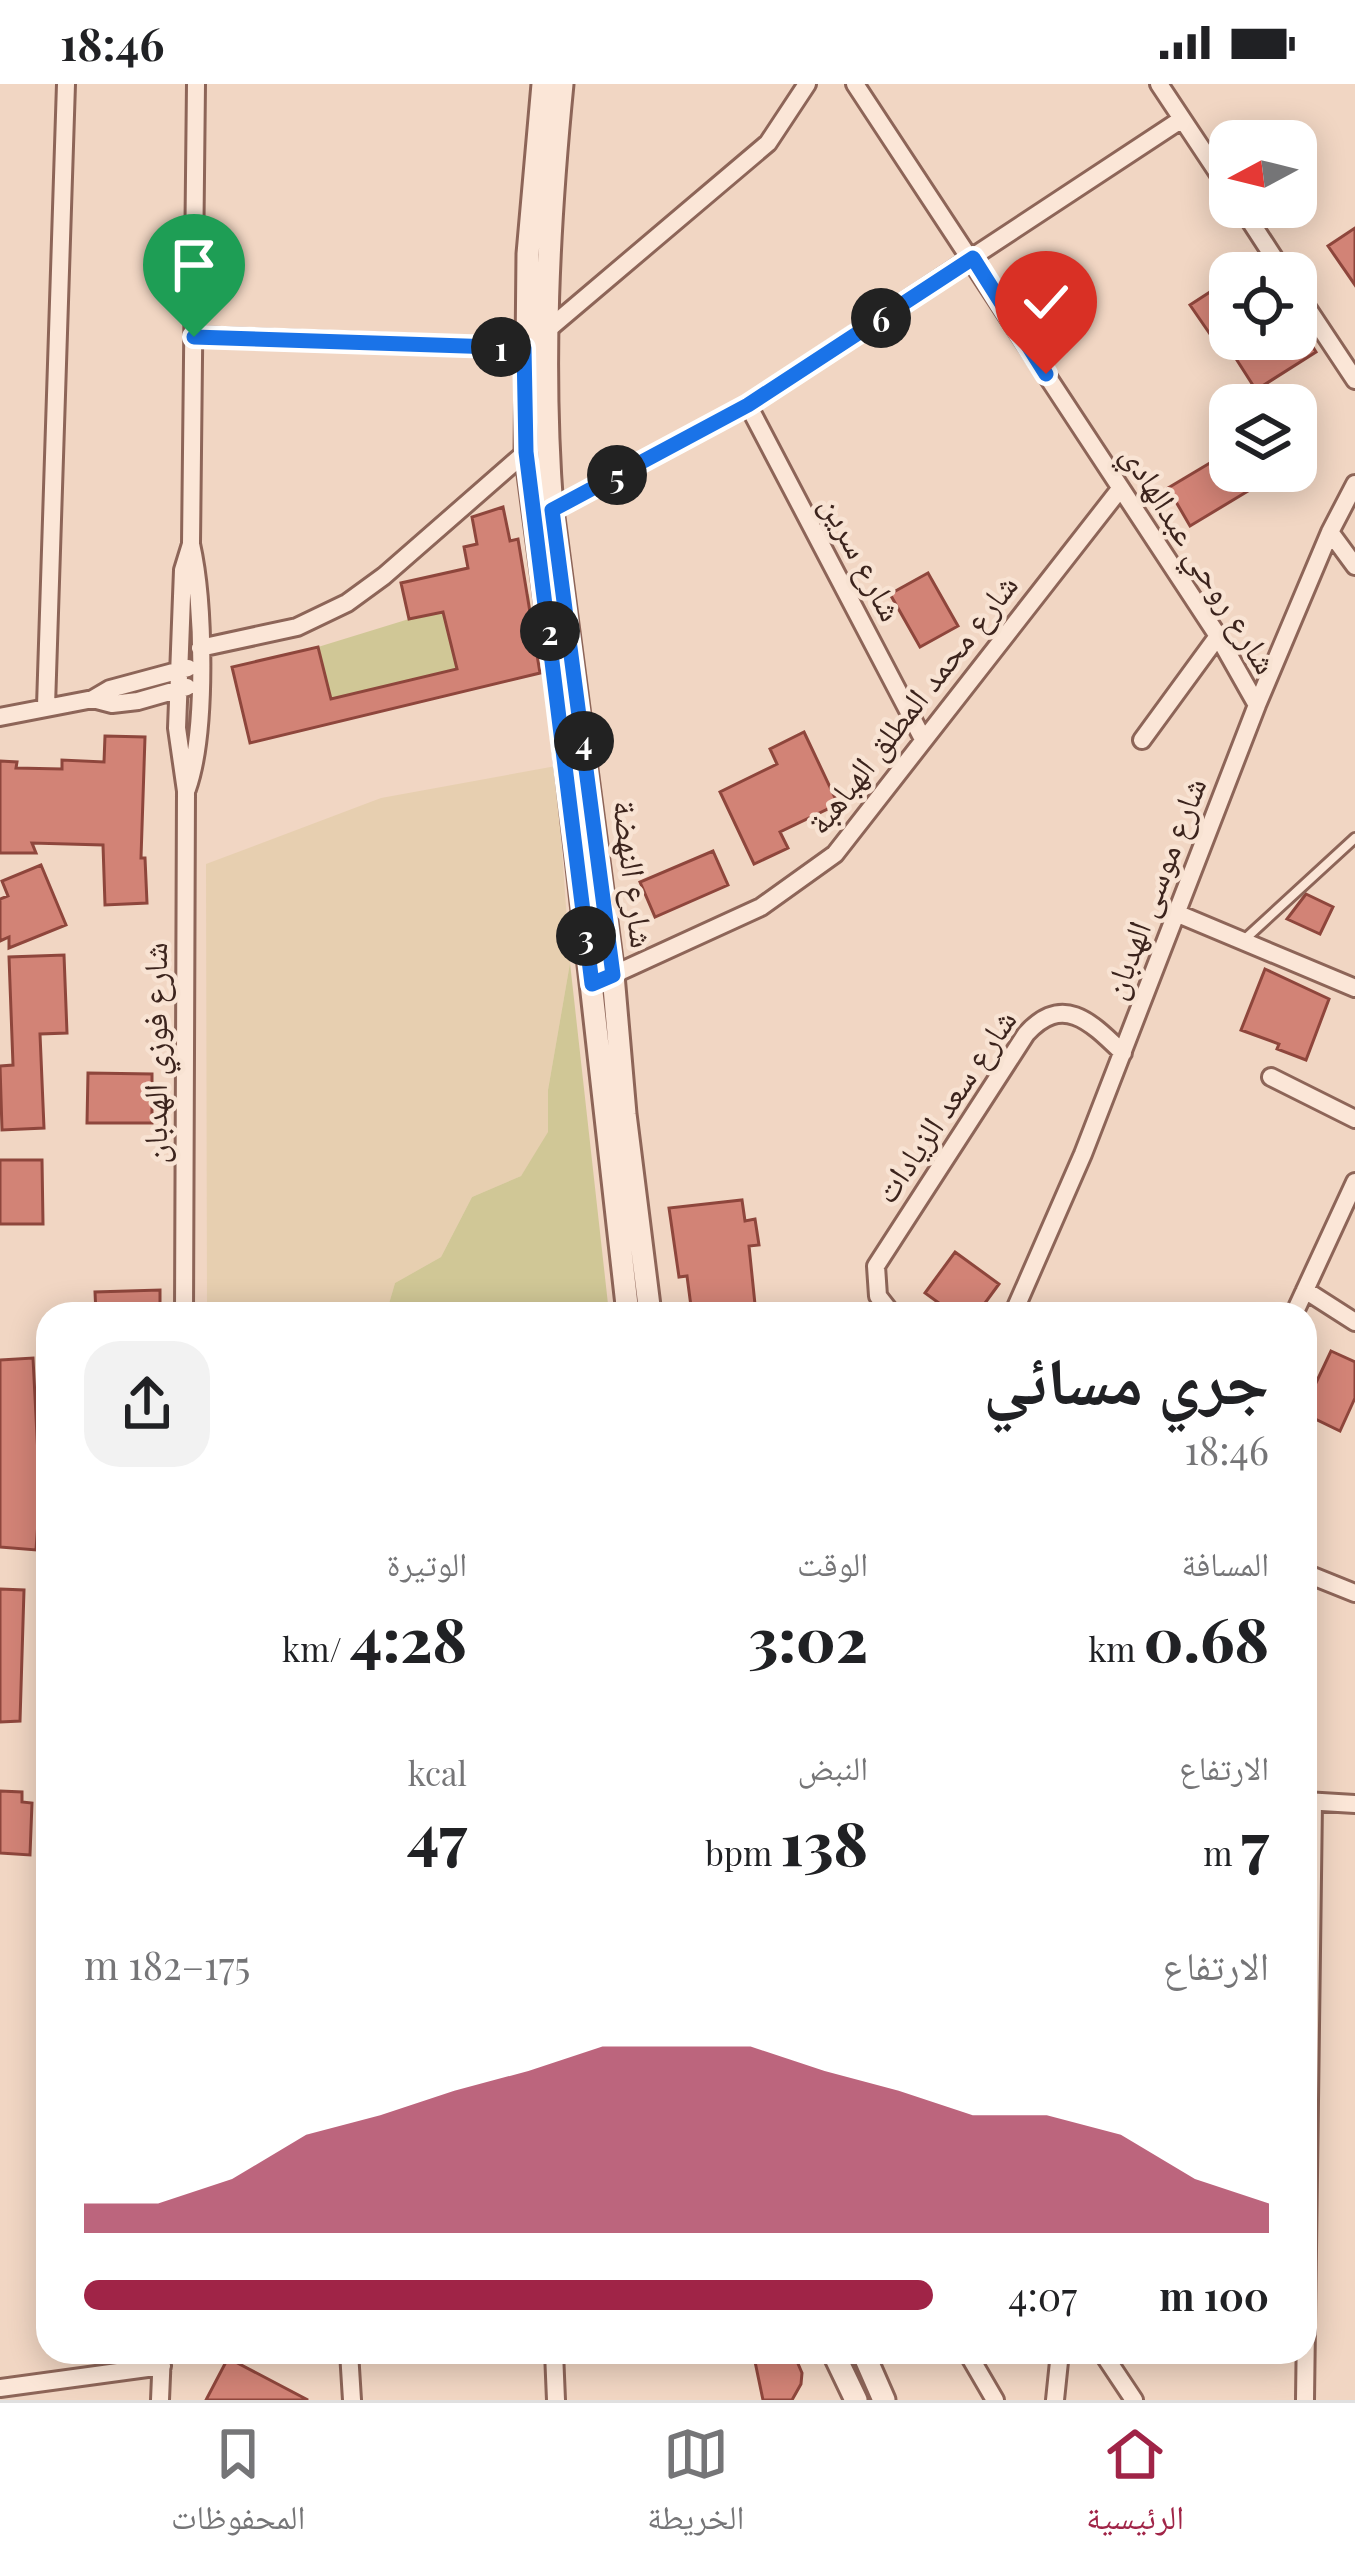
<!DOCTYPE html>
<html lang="ar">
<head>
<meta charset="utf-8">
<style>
	body { margin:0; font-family:"Playfair Display","Noto Naskh Arabic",serif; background:#f2f2f2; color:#202124; direction:rtl; height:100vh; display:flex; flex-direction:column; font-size:45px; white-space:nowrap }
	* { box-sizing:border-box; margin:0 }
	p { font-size:39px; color:#757577 }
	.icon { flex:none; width:66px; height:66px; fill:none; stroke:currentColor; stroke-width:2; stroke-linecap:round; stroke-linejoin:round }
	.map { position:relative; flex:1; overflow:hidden; direction:ltr }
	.details { position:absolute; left:36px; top:1218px; width:1281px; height:1062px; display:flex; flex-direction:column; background:#fff; border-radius:36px; box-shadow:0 6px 30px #0003; direction:rtl }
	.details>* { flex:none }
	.needle { width:78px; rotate:263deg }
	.buttons { position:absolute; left:1209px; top:36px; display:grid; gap:24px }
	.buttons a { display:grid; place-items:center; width:108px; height:108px; border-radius:24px; background:#fff; box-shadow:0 6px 30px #0003; font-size:60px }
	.pin { position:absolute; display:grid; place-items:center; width:102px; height:102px; color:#fff; margin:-123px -51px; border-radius:50% 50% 50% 0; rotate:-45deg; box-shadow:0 0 12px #0007 }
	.pin .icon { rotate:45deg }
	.km { position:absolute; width:60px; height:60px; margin:-30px; border-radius:50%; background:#222; color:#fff; font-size:33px; line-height:60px; text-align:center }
	.round { display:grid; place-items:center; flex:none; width:126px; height:126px; border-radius:36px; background:#f2f2f2 }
	.overview { display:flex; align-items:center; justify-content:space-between; height:204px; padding:0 48px }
	h1 { font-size:66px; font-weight:800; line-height:90px }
	.figures { display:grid; grid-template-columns:repeat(3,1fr); gap:18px; height:204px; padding:12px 48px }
	.figures div { display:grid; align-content:center }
	.figures b { font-size:60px; font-weight:800 }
	.figures small { font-size:33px; font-weight:400 }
	.figures p { font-size:33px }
	.chart { height:336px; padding:24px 48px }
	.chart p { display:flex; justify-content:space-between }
	.chart svg { width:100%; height:216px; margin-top:12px; fill:#a02447; opacity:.7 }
	ul { padding:0 48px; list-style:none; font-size:39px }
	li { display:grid; grid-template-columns:192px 144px 1fr; align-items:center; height:90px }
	li i { height:30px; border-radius:15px; background:#a02447 }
	.status { display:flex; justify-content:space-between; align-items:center; height:84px; padding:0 60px; background:#fff; direction:ltr }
	.status svg { height:33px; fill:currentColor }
	.menu { display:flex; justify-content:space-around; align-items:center; height:168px; border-top:3px solid #e0e0e0; background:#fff; font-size:33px; color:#757577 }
	.menu a { display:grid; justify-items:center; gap:6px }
	.menu .on { color:#a02447 }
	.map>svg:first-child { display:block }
	.farmland { fill:#e7cfb0 }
	.green { fill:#d0c796 }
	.building { fill:#d28376; stroke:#8e463c; stroke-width:3 }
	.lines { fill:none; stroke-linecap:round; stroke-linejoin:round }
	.service-casing { stroke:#8d6558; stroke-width:14 }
	.minor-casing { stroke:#8d6558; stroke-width:22 }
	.tertiary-casing { stroke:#8d6558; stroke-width:27 }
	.service { stroke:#fbe6d7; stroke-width:8 }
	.minor { stroke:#fbe6d7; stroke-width:16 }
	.tertiary { stroke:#fbe6d7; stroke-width:21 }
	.route-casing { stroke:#fff; stroke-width:24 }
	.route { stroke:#1a73e8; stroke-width:15 }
	.labels { text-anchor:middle; stroke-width:9; stroke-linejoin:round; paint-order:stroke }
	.street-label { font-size:33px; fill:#3c241d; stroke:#f8e3d3 }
</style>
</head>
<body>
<div class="status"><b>18:46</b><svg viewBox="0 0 49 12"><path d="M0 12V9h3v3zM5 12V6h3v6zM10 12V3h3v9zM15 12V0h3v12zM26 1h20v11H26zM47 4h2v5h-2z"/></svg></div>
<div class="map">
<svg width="1355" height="2316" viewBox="0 0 1355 2316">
	<rect width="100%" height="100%" fill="#f1d6c3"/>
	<!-- farmland -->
	<path class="farmland" d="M556 682 570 879 548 1006 549 1048 521 1092 472 1113 441 1173 395 1199 386 1230H207L206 780 381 714Z"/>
	<!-- green -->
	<path class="green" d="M529 510 531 524 448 544 457 585 331 615 318 563 409 535Z
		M570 879 609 1229 386 1230 395 1199 441 1173 472 1113 521 1092 548 1048V1006Z"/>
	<!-- building -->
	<path class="building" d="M1355 144V201L1328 162Z
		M1230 195V265L1219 248 1212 253 1190 221Z
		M1256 255H1308L1316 268 1256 306 1233 270Z
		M1225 370 1230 387H1236L1248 407 1190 442 1168 404Z
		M503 423 510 457 518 455 540 589 250 659 232 583 318 563 331 615 457 585 443 528 409 535 401 499 468 484 464 463 477 460 472 433Z
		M928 489 958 542 920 563 890 510Z
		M804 648 838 720 780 748 788 764 754 780 720 708 777 680 770 665Z
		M105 652 145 653 141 774H145L147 819 105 821 103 761 32 759 36 769H0V677L17 678 16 684 62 685V676L104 678Z
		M713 767 728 801 655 833 640 798Z
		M41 781 66 841 9 864V853L0 857V815L8 812 2 797Z
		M1306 810 1333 823 1320 850 1287 835Z
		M64 871 67 949 40 950 44 1044 2 1046 0 982 13 981 9 873Z
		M1265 885 1329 915 1306 976 1277 965 1279 960 1241 946Z
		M88 989 152 990V1039H87Z
		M0 1076H42L43 1140H0Z
		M742 1116 745 1137 755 1135 759 1161 749 1162 756 1230H692L687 1192 679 1193 669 1124Z
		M955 1168 999 1200 977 1230H954L925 1209Z
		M160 1206V1230H96L95 1208Z
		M1331 1267 1355 1278V1314L1340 1347 1305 1330V1322Z
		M33 1274 40 1410 36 1466 0 1463V1276Z
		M0 1505 24 1506 20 1637 0 1638Z
		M0 1707 22 1708V1718L32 1719 30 1771 0 1769Z
		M753 2268H793L802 2289 801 2300 792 2316H763Z
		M228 2274 308 2316H206Z"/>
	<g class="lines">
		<defs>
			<path id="service" d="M1245 855 1355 754"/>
			<path id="minor" d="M855 0 1218 552 1257 621
				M1159 0 1230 107
				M1241 123 1284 189
				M1296 207 1355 296
				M545 248 768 59 807 0
				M194 252 524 264
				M748 321 923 655
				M552 426 748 321 1182 35
				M1330 448 1355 482
				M200 564 297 543 347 519 384 492 526 368
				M93 615 110 605 188 584
				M46 622 66 0
				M0 633 93 615 112 620 138 617 187 603
				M1142 656 1218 552
				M187 705C207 649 204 518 191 460L196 0
				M1176 829 1355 904
				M606 894 761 823 835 770 1120 405
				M1271 993 1355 1035
				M1305 1206 1355 1238
				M184 1230 186 707 177 644 183 486 191 460
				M892 1230 878 1212 876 1182 1026 950C1063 909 1091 938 1123 969
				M1013 1230 1083 1070 1257 621 1330 448 1355 400
				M1294 1230 1355 1098
				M1305 1489 1355 1509
				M1305 1717 1355 1720
				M349 2268 352 2316
				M554 2268 556 2316
				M967 2268 995 2316
				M1102 2268 1134 2316
				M0 2304 162 2282
				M160 2316 162 2268
				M1055 2316 1060 2268
				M1305 2316 1313 1718"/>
			<path id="tertiary" d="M543 0 528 170 526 368 560 622 628 1230
				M562 0C548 143 541 283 552 426L613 891 625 1030 650 1230
				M833 2268 856 2316
				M863 2268 884 2316"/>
		</defs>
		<!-- service casing -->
		<use href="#service" class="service-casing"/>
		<!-- minor casing -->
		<use href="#minor" class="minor-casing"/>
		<!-- tertiary casing -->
		<use href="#tertiary" class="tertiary-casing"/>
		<!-- service -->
		<use href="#service" class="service"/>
		<!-- minor -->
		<use href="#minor" class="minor"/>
		<!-- tertiary -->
		<use href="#tertiary" class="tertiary"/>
	</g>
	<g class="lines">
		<defs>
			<path id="route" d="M194 253 524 264 526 368 592 900 613 891 552 426 748 321 973 174 1046 290"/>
		</defs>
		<!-- route casing -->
		<use href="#route" class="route-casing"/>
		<!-- route -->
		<use href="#route" class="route"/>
	</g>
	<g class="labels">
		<!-- street labels -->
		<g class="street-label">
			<text transform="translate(862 474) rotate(62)" y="12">شارع سرين</text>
			<text transform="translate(1200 475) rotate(58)" y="12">شارع روحي عبدالهادي</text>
			<text transform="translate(912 620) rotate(-52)" y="12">شارع محمد المطلق الهباهبة</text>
			<text transform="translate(634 790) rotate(83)" y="12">شارع النهضة</text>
			<text transform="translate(1154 804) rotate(-69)" y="12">شارع موسى الهدبان</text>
			<text transform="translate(155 969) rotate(-90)" y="12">شارع فوزي الهدبان</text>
			<text transform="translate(945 1022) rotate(-56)" y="12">شارع سعد الزيادات</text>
		</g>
	</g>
</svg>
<div class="buttons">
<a><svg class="needle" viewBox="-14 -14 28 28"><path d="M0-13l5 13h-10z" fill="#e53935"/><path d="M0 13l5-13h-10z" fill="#757577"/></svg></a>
<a><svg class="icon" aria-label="locate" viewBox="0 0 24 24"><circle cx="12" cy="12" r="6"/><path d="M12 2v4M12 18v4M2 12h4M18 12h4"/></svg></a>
<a><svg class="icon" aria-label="layers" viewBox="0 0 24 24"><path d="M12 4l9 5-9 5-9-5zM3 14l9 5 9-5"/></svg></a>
</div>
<div class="pin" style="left:194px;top:253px;background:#1e9e55"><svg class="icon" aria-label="arrive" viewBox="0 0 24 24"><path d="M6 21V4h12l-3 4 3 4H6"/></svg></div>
<div class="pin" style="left:1046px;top:290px;background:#d93025"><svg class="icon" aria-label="check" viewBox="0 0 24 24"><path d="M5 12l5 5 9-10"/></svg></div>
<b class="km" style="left:501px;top:263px">1</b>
<b class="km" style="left:550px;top:547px">2</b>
<b class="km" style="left:586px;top:852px">3</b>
<b class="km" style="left:584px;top:657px">4</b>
<b class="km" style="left:617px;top:391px">5</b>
<b class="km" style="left:881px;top:234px">6</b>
<section class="details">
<div class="overview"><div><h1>جري مسائي</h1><p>18:46</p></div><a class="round"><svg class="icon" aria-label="share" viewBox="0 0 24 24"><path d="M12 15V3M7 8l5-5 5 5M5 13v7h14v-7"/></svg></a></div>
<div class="figures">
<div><p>المسافة</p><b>0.68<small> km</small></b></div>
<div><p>الوقت</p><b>3:02</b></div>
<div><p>الوتيرة</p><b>4:28<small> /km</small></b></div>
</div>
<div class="figures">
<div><p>الارتفاع</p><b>7<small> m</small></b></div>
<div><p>النبض</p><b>138<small> bpm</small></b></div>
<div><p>kcal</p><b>47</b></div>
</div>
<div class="chart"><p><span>الارتفاع</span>175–182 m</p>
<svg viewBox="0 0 160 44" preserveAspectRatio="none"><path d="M0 44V38L10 38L20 33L30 24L40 20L50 15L60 11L70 6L80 6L90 6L100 11L110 15L120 20L130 20L140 24L150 33L160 38V44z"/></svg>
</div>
<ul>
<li><b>100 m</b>4:07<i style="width:100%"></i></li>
</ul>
</section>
</div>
<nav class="menu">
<a class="on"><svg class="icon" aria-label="home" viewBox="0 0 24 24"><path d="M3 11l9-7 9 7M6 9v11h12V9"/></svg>الرئيسية</a>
<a><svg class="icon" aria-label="map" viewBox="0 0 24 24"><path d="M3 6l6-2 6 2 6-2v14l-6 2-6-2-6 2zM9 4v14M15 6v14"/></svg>الخريطة</a>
<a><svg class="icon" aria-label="saved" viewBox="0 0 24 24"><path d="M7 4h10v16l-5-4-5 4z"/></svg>المحفوظات</a>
</nav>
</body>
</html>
